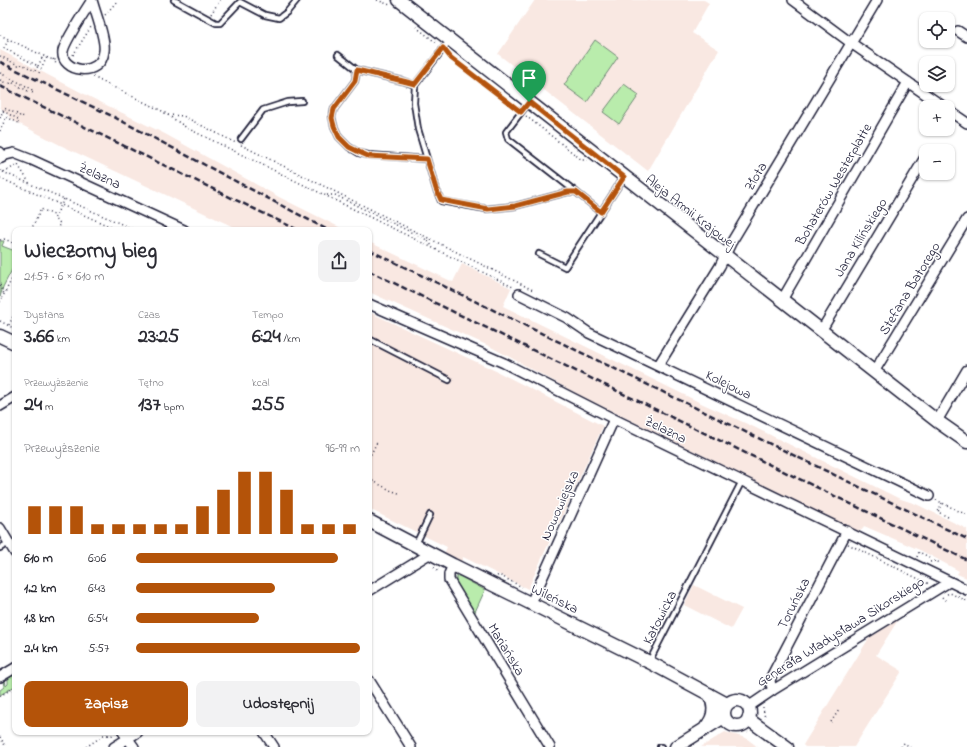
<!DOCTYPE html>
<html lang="pl">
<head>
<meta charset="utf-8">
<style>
	body { margin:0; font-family:"Indie Flower",sans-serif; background:#f2f2f3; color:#2b2b33; height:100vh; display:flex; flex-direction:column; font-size:15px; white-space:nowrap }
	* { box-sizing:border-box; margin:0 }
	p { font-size:13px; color:#7c7c81 }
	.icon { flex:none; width:22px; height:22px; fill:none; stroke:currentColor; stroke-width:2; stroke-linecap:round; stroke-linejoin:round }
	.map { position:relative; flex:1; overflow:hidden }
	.drawer { position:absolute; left:12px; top:227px; width:360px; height:508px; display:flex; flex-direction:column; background:#fff; border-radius:8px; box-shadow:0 1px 3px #0004 }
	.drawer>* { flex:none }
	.tools { position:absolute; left:919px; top:12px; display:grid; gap:8px }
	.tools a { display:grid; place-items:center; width:36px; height:36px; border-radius:8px; background:#fff; box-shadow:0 1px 3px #0004; font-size:20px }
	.pin { position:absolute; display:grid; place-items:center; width:34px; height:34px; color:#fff; margin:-41px -17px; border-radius:50% 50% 50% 0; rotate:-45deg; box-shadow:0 0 4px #0007 }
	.pin .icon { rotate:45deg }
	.round { display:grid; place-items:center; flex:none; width:42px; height:42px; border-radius:8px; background:#f2f2f3 }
	.summary { display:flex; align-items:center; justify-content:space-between; height:68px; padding:0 12px }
	h1 { font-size:22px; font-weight:700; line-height:30px }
	.stats { display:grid; grid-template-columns:repeat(3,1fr); gap:6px; height:68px; padding:4px 12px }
	.stats div { display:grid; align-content:center }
	.stats b { font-size:20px; font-weight:700 }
	.stats small { font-size:11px; font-weight:400 }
	.stats p { font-size:11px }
	.chart { height:112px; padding:8px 12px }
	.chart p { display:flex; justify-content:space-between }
	.chart svg { width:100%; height:72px; margin-top:4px; stroke:#b45309; stroke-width:6 }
	.primary-button { display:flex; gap:8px; margin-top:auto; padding:8px 12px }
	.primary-button a { flex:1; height:46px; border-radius:8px; background:#b45309; color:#fff; font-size:16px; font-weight:700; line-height:46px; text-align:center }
	.primary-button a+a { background:#f2f2f3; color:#2b2b33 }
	ul { padding:0 12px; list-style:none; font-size:13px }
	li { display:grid; grid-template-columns:64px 48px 1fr; align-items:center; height:30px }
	li i { height:10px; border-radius:5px; background:#b45309 }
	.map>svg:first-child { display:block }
	.built { fill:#f9e8e2 }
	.green { fill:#b9ecac; stroke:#6e8774 }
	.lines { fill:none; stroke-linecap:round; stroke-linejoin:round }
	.lane-casing { stroke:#22223b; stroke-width:8 }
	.street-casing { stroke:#22223b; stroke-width:12 }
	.secondary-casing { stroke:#22223b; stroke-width:15 }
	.path { stroke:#22223b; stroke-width:1.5; stroke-dasharray:1 3; stroke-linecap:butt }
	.lane { stroke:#fff; stroke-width:4.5 }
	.street { stroke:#fff; stroke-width:9 }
	.secondary { stroke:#fff; stroke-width:12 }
	.rail { stroke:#22223b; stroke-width:2.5; stroke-dasharray:6 3; stroke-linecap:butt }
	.route-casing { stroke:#fff; stroke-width:8 }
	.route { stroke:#b45309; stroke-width:5 }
	.labels { text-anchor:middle; stroke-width:3; stroke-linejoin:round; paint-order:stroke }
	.street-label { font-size:14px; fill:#22223b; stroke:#fff }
</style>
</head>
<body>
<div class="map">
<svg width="967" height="747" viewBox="0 0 967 747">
	<rect width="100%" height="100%" fill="#fff"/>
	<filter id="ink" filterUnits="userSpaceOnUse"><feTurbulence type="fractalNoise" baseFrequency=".025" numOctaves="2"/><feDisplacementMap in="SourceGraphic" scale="8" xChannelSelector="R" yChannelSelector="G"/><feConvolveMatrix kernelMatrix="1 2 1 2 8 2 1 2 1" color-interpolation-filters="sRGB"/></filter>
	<g filter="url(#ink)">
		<!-- built -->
		<path class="built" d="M535 0H704L709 3 692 33 719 50 648 171 498 54Z
			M0 50 92 98 165 134 279 197 345 230H240L60 145 14 121 0 107Z
			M369 242 453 282 462 264 511 288 503 306 703 404 754 427 898 498 916 504 967 529V578L957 574 959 571 922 551 864 526 862 530 858 531 583 397 491 347 369 292Z
			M369 312 498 372 603 426 559 523 552 519 546 532 552 536 528 589 463 557 461 562 444 554 447 547 369 509Z
			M694 585 742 609 731 629 684 605Z
			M898 620 876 655 902 671 854 747H805L803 745 869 638Z
			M725 732 746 738 758 747H701Z"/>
		<!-- green -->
		<path class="green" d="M595 40 618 57 587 102 564 85Z
			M624 84 639 95 619 124 603 112Z
			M0 241H4L2 246 15 251V264L3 287 0 297Z
			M459 576 485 590 474 614 456 582V577Z
			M14 673 15 686 0 695V690L4 687 3 680 5 679 6 686 8 684V677Z"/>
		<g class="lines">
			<defs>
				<path id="lane" d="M174 0 216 23H220L240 2 265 15 279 18 287 12 297 0
					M450 40 415 85 414 103 418 129 436 189 441 201 487 209 515 206 568 192H576L601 212
					M338 55 357 70 403 81 415 85
					M357 70 355 81 334 109 332 117 334 126 339 137 349 147 359 153 368 155 427 159
					M529 102 506 132 508 139 576 192
					M241 139 263 110 288 102 302 101
					M539 254 565 267 624 177
					M369 339 449 380
					M416 544 430 515
					M0 548 9 543
					M649 662 742 481
					M660 747H661"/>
				<path id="street" d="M92 0C85 11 65 41 63 51 60 72 101 79 104 51 106 39 95 12 92 0
					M793 0 851 43 944 107
					M958 31 967 37
					M948 110 967 123
					M0 152 2 156 14 153 32 160 184 230
					M519 294 567 318 589 333 929 496
					M782 300 908 82
					M369 304 504 363 614 419 967 590
					M821 331 924 159
					M658 366 720 266 731 243 877 0
					M874 372 967 219
					M0 406 15 397
					M937 421 967 370
					M0 528 15 553
					M453 565 449 574V580L550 747
					M369 591 431 553
					M531 603 614 419
					M0 677 15 668
					M369 680 411 747
					M773 690 770 682 771 677 847 531
					M748 707 773 690 949 582
					M123 732 134 747
					M264 732 274 747
					M114 747 138 732"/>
				<path id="secondary" d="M399 0 937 421 967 442
					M0 157 2 156
					M0 336 15 343
					M369 521 453 565 649 662 727 704
					M724 713a13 13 0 1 1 26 0a13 13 0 1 1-26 0Z
					M748 719 787 747
					M706 727C715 717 716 706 709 694
					M676 747 724 717"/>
			</defs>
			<!-- lane casing -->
			<use href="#lane" class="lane-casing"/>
			<!-- street casing -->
			<use href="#street" class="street-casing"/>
			<!-- secondary casing -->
			<use href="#secondary" class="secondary-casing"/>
			<!-- path -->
			<path class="path" d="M377 0 390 5
				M211 14 220 0
				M105 15 118 0
				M416 27 438 44
				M0 35 50 59 56 60
				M448 54 451 58 517 109
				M73 55 91 27
				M0 56 20 66 22 64 35 71 38 66 4 48 9 39
				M53 59 57 65
				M38 66 43 56
				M0 73 32 89 31 92 35 94
				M39 73 47 57
				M93 77 162 111 187 128 513 287
				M0 80 9 85 11 82 28 91
				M3 111 18 119 20 115 24 117
				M168 115 183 116 236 143
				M526 116 582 160H587
				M0 118 4 108 17 114
				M0 131 6 117 21 124
				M241 145 533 290
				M0 171 3 172 18 165 30 184
				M3 172 135 230
				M0 178 118 230
				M327 195H335L427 240 433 247
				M31 230 41 209 56 216
				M57 230 60 223 54 219 64 199
				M0 240 5 239 15 244
				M0 285 4 294
				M0 302 15 273
				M0 321 15 329
				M9 325 15 312
				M369 354 372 348
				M369 458 377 442
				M369 460H370
				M369 479 392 491 399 493
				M936 500 967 515
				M942 503 938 512 950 518
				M848 544 929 584
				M917 557 919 552 931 558
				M930 562 936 561 940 563
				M434 567 440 572
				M497 576 499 575 522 587
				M947 594 950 593 967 601
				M942 597 947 602
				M0 696 15 687
				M763 707 765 719
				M831 722 839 710
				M744 731 748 732
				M103 735H108L106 732
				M108 735 111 736 115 733
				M0 737 6 747
				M86 747 101 737
				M901 747 904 743 910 747"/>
			<!-- lane -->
			<use href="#lane" class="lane"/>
			<!-- street -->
			<use href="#street" class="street"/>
			<!-- secondary -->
			<use href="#secondary" class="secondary"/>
			<!-- rail -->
			<path class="rail" d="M0 62 114 117 328 230
				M0 86 298 230
				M369 250 967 539
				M369 271 967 560"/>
		</g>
	</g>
	<g class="lines" filter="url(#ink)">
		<defs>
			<path id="route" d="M443 48 451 58 521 112 529 102 624 177 601 212 576 192H568L515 206 488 209 441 200 436 189 427 159 368 156 359 152 349 147 339 137 334 126 332 118 334 109 355 81 357 70 403 81 415 84Z"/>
		</defs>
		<!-- route casing -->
		<use href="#route" class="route-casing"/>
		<!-- route -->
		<use href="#route" class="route"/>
	</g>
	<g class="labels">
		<!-- street labels -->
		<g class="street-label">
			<text transform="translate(100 175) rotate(25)" y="5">Żelazna</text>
			<text transform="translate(755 176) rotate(-59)" y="5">Złota</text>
			<text transform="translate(833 184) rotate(-60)" y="5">Bohaterów Westerplatte</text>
			<text transform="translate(691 211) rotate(38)" y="5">Aleja Armii Krajowej</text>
			<text transform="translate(860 237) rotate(-59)" y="5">Jana Kilińskiego</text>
			<text transform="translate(909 288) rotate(-59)" y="5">Stefana Batorego</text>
			<text transform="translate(729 384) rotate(26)" y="5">Kolejowa</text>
			<text transform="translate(666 429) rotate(26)" y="5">Żelazna</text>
			<text transform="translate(559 505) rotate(-66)" y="5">Nowowiejska</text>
			<text transform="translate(555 598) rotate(26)" y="5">Wileńska</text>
			<text transform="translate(793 603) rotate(-63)" y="5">Toruńska</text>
			<text transform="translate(659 617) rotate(-63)" y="5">Katowicka</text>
			<text transform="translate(840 631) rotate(-32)" y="5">Generała Władysława Sikorskiego</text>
			<text transform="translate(507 649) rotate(59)" y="5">Mariańska</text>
		</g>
	</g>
</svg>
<div class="tools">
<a><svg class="icon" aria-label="locate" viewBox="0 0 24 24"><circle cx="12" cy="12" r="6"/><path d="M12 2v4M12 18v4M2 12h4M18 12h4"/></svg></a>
<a><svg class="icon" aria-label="layers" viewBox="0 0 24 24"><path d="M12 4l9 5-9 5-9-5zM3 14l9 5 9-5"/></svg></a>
<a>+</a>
<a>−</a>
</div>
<div class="pin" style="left:529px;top:102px;background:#1e9e55"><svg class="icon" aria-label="arrive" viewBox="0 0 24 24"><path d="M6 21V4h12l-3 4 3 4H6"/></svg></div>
<section class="drawer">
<div class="summary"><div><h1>Wieczorny bieg</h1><p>21:57 · 6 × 610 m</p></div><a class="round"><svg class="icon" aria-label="share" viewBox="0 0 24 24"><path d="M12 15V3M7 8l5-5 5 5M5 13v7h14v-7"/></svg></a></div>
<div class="stats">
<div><p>Dystans</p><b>3.66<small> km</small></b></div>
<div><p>Czas</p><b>23:25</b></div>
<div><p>Tempo</p><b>6:24<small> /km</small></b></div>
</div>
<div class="stats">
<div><p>Przewyższenie</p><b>24<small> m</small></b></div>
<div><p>Tętno</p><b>137<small> bpm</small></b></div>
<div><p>kcal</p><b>255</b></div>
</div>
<div class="chart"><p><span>Przewyższenie</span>96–99 m</p>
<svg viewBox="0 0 160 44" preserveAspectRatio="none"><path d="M5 44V27M15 44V27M25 44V27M35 44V38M45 44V38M55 44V38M65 44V38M75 44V38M85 44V27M95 44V17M105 44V6M115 44V6M125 44V17M135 44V38M145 44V38M155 44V38"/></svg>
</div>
<ul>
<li><b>610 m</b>6:06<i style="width:90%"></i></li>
<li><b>1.2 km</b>6:43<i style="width:62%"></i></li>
<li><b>1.8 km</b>6:54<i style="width:55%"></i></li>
<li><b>2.4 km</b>5:57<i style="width:100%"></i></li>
</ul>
<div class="primary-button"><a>Zapisz</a><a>Udostępnij</a></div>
</section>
</div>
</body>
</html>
